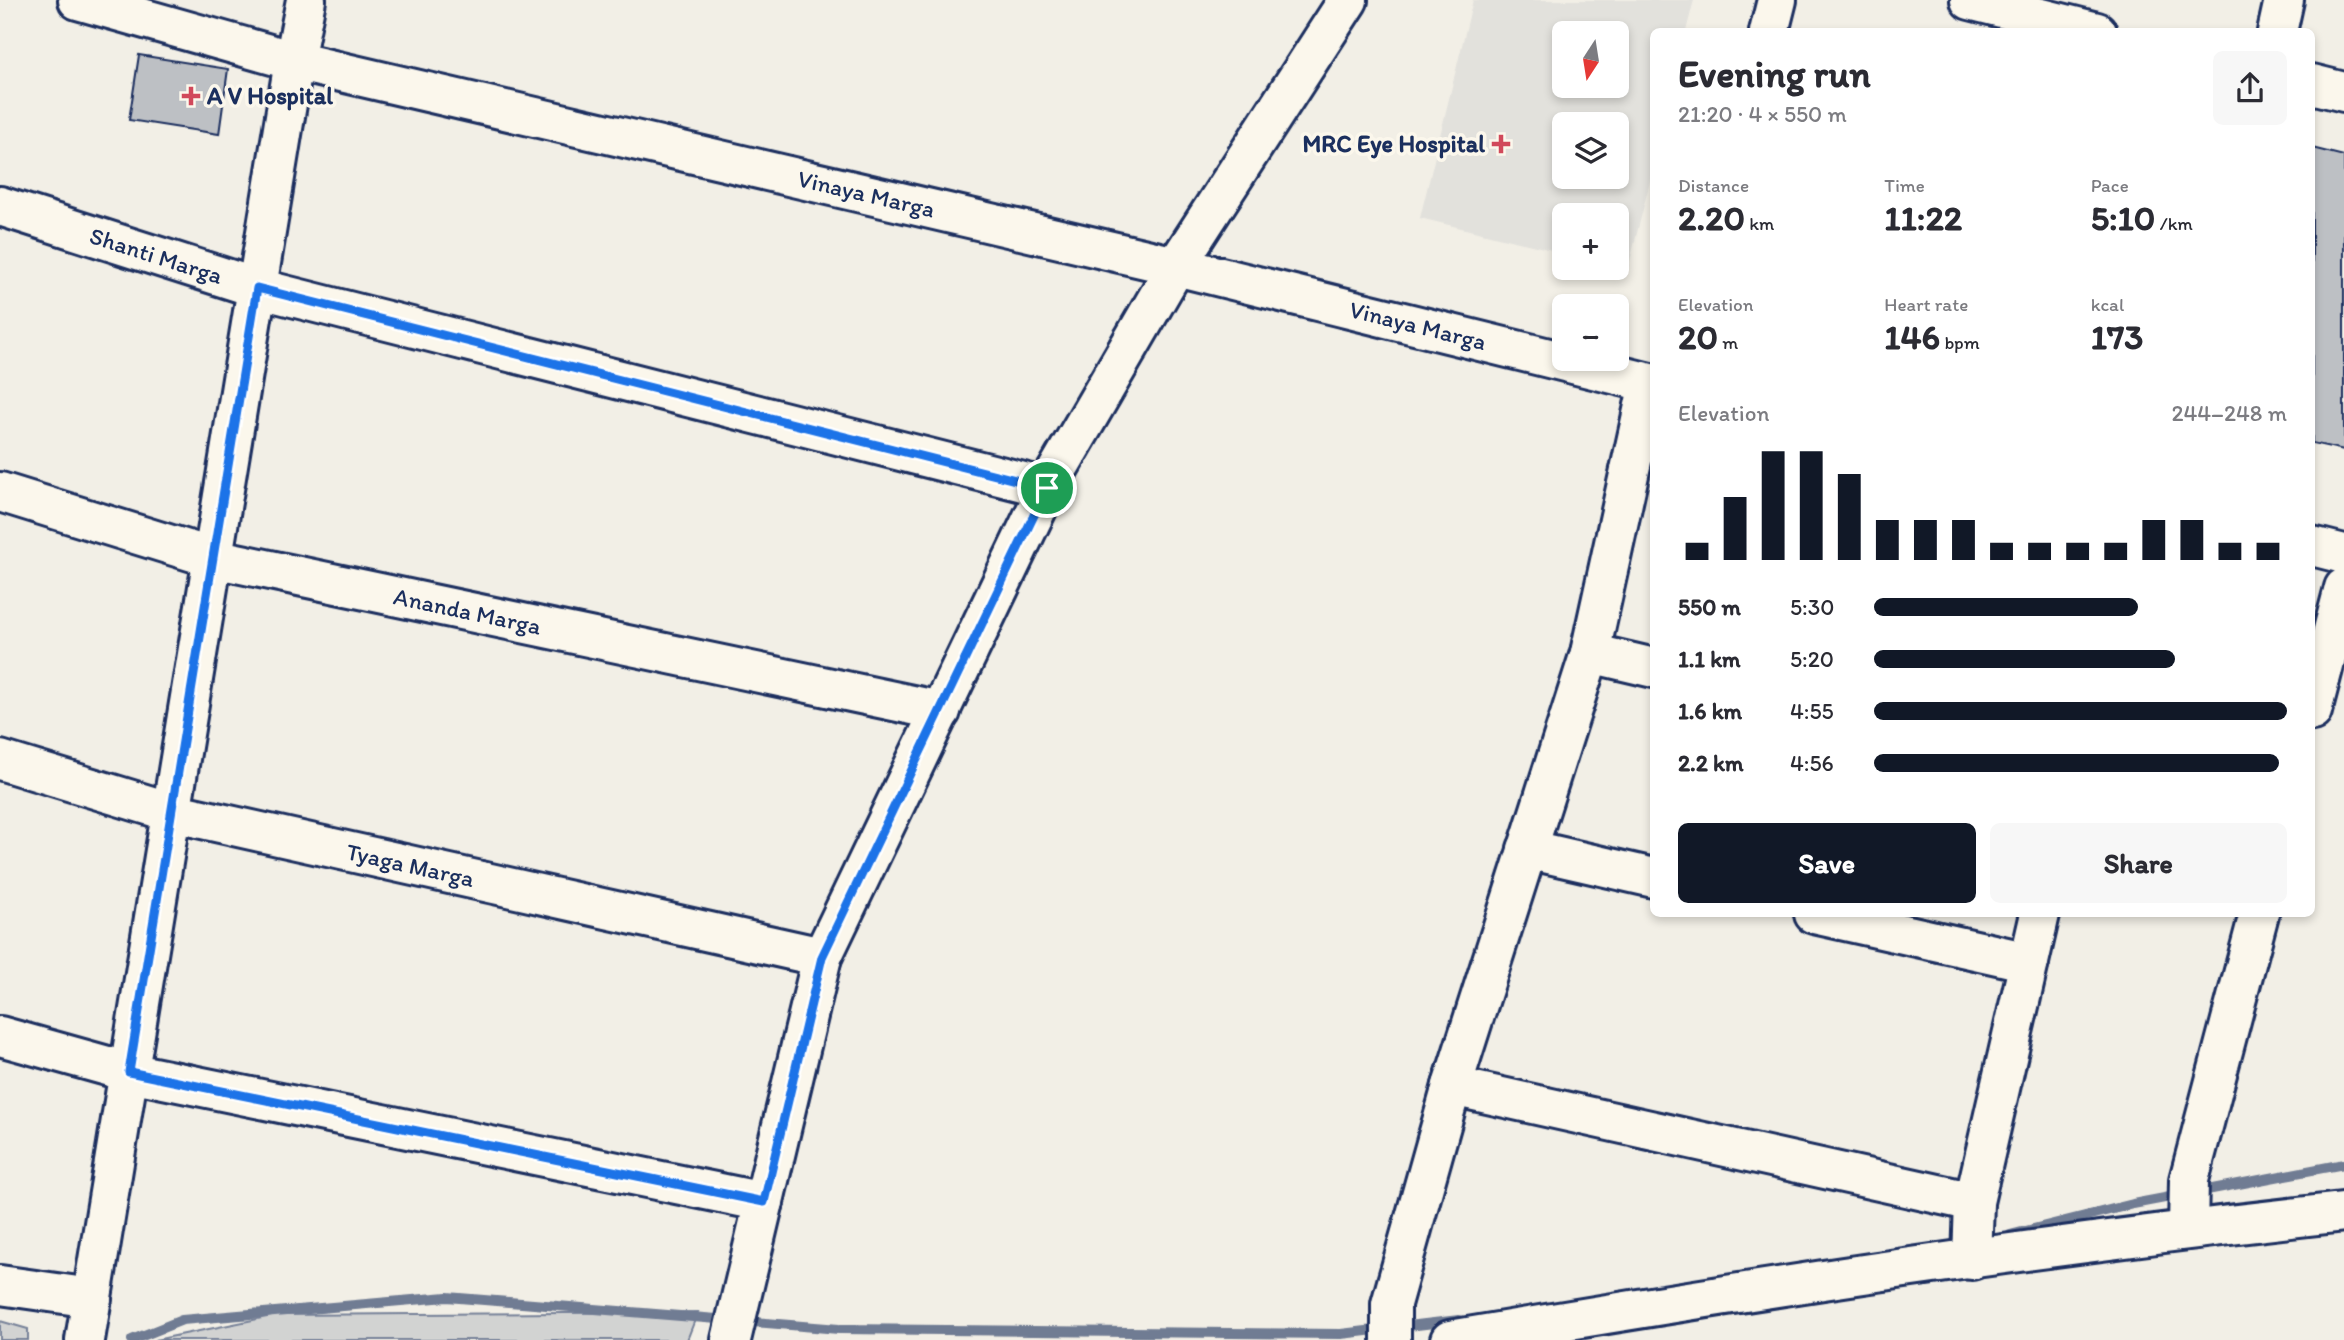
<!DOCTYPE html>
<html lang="en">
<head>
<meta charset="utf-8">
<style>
	body { margin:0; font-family:Itim,sans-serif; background:#f7f7f7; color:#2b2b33; height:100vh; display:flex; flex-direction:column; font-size:26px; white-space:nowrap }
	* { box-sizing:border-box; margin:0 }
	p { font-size:23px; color:#7c7c81 }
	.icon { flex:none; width:38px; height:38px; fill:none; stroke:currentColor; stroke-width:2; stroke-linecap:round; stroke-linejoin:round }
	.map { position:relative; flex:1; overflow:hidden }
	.side { position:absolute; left:1650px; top:28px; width:665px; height:889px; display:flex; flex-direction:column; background:#fff; border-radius:10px; box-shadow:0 4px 10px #0003 }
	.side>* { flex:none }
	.needle { width:46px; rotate:192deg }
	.fabs { position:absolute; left:1552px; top:21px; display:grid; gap:14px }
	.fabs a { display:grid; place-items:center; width:77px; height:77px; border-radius:10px; background:#fff; box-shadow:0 4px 10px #0003; font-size:35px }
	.pin { position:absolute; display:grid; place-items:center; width:60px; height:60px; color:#fff; margin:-30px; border:4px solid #fff; border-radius:50%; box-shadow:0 2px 7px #0007 }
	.round { display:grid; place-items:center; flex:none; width:74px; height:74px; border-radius:10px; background:#f7f7f7 }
	.headline { display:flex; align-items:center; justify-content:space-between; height:119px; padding:0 28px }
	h1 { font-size:38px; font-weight:800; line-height:52px }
	.metrics { display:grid; grid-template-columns:repeat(3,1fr); gap:10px; height:119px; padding:7px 28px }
	.metrics div { display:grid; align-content:center }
	.metrics b { font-size:35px; font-weight:800 }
	.metrics small { font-size:19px; font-weight:400 }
	.metrics p { font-size:19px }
	.chart { height:196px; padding:14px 28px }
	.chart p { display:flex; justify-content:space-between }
	.chart svg { width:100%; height:126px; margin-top:7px; stroke:#111827; stroke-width:6 }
	.primary-button { display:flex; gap:14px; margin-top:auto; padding:14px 28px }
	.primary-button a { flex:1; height:80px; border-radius:10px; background:#111827; color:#fff; font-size:28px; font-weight:800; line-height:80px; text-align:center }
	.primary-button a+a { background:#f7f7f7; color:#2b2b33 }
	ul { padding:0 28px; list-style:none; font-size:23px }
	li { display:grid; grid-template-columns:112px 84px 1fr; align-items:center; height:52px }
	li i { height:18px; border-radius:9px; background:#111827 }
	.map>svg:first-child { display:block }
	.built { fill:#e2e1dc; fill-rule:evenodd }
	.green { fill:#d2d3d2; stroke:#768198; stroke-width:2 }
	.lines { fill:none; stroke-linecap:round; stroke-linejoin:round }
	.stream { stroke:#707b93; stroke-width:10 }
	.building { fill:#bdc0c4; stroke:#1b2f5e; stroke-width:2 }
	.street-casing { stroke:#1b2f5e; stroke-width:44 }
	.secondary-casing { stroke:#1b2f5e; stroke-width:44 }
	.street { stroke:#fbf7ec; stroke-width:38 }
	.secondary { stroke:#fbf7ec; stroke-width:38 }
	.route-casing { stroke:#fff; stroke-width:14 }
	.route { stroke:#1a73e8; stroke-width:9 }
	.poi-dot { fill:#d1495b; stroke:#fbf7ec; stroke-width:2.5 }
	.labels { text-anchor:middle; stroke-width:7; stroke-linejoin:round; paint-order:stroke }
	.poi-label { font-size:24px; font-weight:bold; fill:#1b2f5e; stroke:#fbf7ec; text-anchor:start }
	.street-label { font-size:24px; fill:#1b2f5e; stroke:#fbf7ec }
</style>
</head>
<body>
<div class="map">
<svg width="2344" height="1340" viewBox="0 0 2344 1340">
	<rect width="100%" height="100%" fill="#f2efe6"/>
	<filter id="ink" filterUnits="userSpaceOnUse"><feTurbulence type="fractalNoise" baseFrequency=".0143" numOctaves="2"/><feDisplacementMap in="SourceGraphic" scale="14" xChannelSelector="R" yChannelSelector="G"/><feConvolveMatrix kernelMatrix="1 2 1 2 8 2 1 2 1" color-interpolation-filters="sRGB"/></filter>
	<g filter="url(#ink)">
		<!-- built -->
		<path class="built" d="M1473 0H1694L1686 31 1654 32V165L1628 269 1617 266V215H1564V253L1420 218ZM1564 33H1617V86H1564ZM1564 124H1617V177H1564Z"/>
		<!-- green -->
		<path class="green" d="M698 1312 687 1340H155L277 1315Z
			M0 1321 28 1329V1340H0Z"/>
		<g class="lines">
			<!-- stream -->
			<path class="stream" d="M2010 1235 2133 1204 2344 1164
				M132 1340 182 1320 447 1297 839 1329 1341 1334 1459 1320"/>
		</g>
		<!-- building -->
		<path class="building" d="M139 55 228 69 219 134 129 120Z
			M2312 148 2344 156V450L2312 443Z"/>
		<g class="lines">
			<defs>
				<g id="street">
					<path d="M1970 0 2097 32"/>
					<path d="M1769 32 1777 0"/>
					<path d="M2277 32 2284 0"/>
					<path d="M294 61 306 0"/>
					<path d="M2312 84 2344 92"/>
					<path id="s1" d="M0 206 257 288 1047 488"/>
					<path id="s2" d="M0 492 213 558 941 711"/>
					<path d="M1590 653 1654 668"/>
					<path d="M2312 711 2344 588"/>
					<path id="s3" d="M0 760 171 812 822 957"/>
					<path d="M1527 849 1654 878"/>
					<path d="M1814 914 2029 962"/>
					<path d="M0 1036 129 1072 764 1202"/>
					<path d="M1452 1086 1974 1202"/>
					<path d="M2188 1228 2189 1180 2259 914"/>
					<path d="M1972 1260 1974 1202 2040 914"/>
					<path d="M0 1285 92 1298"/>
					<path d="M731 1340 822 957 1047 488 1176 266 1348 0"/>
					<path d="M1391 1340V1304L1452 1086 1590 653 1649 383"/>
					<path d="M1450 1340C1746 1290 2045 1244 2344 1212"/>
				</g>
				<g id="secondary">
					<path id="s4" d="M78 0 294 61 1176 266 1654 384"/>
					<path d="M2312 546 2344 554"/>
					<path d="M85 1340 294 61"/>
				</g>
			</defs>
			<!-- street casing -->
			<use href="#street" class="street-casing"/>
			<!-- secondary casing -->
			<use href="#secondary" class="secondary-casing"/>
			<!-- street -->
			<use href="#street" class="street"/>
			<!-- secondary -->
			<use href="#secondary" class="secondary"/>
		</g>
	</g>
	<g class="lines" filter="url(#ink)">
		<defs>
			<path id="route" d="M257 288 1047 488 822 957 764 1202 129 1072Z"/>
		</defs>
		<!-- route casing -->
		<use href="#route" class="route-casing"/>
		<!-- route -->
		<use href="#route" class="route"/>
	</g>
	<!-- markers -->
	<g class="poi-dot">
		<path d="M187.5 85.5h7v7h7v7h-7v7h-7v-7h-7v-7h7z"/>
		<path d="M1497.5 133.5h7v7h7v7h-7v7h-7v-7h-7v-7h7z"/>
	</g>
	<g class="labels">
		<!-- poi labels -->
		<g class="poi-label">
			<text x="207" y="104">A V Hospital</text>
			<text x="1485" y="152" text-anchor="end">MRC Eye Hospital</text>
		</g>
		<!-- street labels -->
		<g class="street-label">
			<text dy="8" stroke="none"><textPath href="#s4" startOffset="812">Vinaya Marga</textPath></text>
			<text dy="8" stroke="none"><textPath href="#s1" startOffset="164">Shanti Marga</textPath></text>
			<text dy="8" stroke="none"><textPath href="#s4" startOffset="1379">Vinaya Marga</textPath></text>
			<text dy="8" stroke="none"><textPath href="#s2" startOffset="483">Ananda Marga</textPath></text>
			<text dy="8" stroke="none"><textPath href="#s3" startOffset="424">Tyaga Marga</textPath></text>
		</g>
	</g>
</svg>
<div class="fabs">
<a><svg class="needle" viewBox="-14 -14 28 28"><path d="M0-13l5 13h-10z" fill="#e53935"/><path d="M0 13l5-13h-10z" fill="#7c7c81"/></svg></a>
<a><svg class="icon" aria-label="layers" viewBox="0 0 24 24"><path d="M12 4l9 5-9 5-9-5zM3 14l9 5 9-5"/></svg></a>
<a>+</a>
<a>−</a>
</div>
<div class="pin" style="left:1047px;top:488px;background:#1e9e55"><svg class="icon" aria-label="arrive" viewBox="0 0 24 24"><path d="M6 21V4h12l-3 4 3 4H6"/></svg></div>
<section class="side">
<div class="headline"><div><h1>Evening run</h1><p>21:20 · 4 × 550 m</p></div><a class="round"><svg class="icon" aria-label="share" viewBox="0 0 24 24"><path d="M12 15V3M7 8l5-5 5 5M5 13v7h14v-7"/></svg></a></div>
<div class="metrics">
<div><p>Distance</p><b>2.20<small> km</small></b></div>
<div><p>Time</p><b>11:22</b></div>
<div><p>Pace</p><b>5:10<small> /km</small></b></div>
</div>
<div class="metrics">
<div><p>Elevation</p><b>20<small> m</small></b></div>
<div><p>Heart rate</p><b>146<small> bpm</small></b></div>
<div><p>kcal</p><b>173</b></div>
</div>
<div class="chart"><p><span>Elevation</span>244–248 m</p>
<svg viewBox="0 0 160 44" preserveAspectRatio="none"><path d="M5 44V38M15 44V22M25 44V6M35 44V6M45 44V14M55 44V30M65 44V30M75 44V30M85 44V38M95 44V38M105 44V38M115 44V38M125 44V30M135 44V30M145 44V38M155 44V38"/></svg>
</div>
<ul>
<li><b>550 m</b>5:30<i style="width:64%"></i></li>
<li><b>1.1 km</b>5:20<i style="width:73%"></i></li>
<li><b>1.6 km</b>4:55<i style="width:100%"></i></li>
<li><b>2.2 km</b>4:56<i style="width:98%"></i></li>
</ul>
<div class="primary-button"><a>Save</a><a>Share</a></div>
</section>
</div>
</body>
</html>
